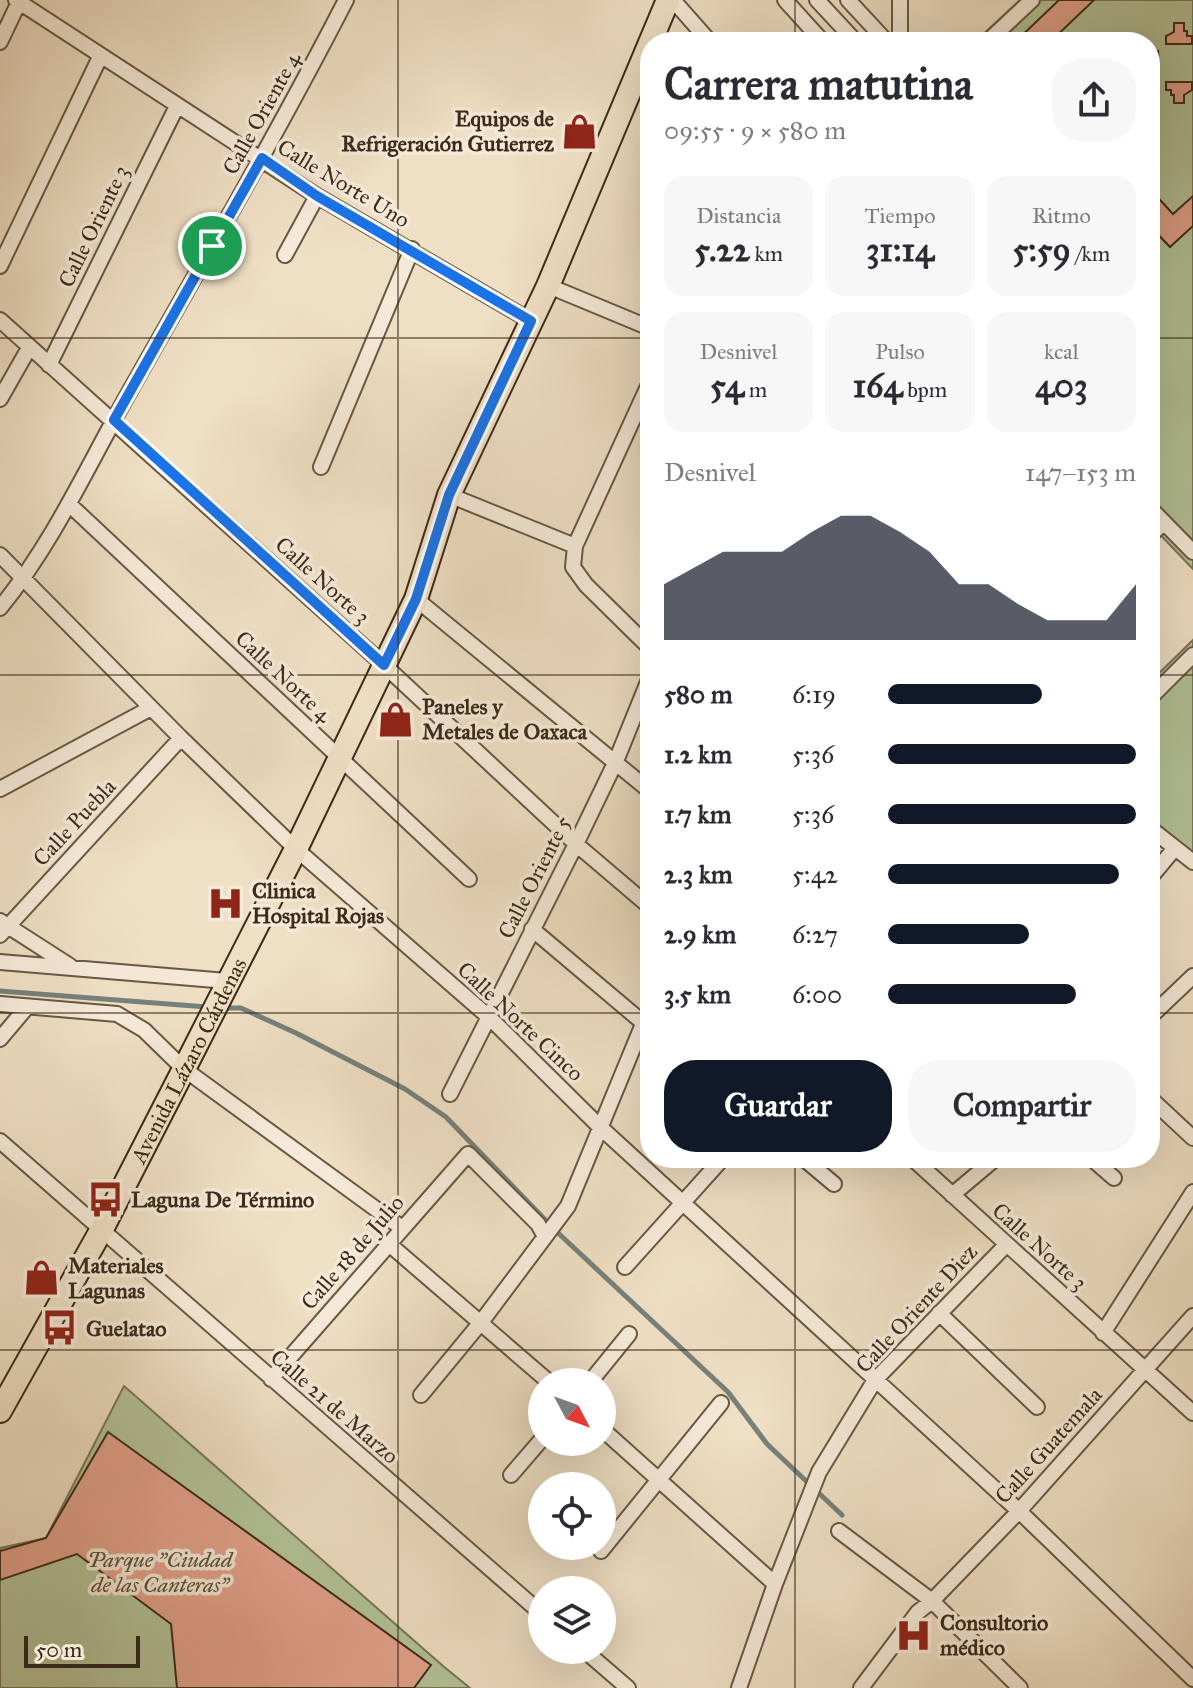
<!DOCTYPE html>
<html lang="es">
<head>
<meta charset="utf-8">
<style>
	body { margin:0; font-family:"IM FELL Great Primer",serif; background:#f7f7f7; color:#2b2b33; height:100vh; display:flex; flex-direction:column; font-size:30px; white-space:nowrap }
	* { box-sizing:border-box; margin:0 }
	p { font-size:26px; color:#7c7c81 }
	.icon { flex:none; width:44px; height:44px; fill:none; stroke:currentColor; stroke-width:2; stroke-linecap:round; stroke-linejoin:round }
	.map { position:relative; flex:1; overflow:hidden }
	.drawer { position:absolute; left:640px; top:32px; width:520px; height:1136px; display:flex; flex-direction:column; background:#fff; border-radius:32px; box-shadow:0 8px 32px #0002 }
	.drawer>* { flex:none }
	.needle { width:52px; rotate:131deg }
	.fabs { position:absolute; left:528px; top:1368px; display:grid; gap:16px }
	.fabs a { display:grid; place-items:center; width:88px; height:88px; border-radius:50%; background:#fff; box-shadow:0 8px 32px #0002; font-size:40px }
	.scale { position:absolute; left:24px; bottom:20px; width:116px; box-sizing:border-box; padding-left:8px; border:4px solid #3b2b18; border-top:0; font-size:22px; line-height:28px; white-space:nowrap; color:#3b2b18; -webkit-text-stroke:6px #f5ead9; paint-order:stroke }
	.pin { position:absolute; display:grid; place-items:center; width:68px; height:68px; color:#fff; margin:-34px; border:4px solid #fff; border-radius:50%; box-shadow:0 2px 8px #0007 }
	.round { display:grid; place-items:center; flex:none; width:84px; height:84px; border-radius:32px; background:#f7f7f7 }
	.overview { display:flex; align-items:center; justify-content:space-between; height:136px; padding:0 24px }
	h1 { font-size:44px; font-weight:700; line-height:60px }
	.figures { display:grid; grid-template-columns:repeat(3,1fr); gap:12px; height:136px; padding:8px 24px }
	.figures div { display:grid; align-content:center; border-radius:20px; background:#f7f7f7; text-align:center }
	.figures b { font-size:34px; font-weight:700 }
	.figures small { font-size:22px; font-weight:400 }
	.figures p { font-size:22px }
	.chart { height:224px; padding:16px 24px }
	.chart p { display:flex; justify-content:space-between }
	.chart svg { width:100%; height:144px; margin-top:8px; fill:#111827; opacity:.7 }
	.button { display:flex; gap:16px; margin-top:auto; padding:16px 24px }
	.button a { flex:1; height:92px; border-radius:32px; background:#111827; color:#fff; font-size:32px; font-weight:700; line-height:92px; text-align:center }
	.button a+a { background:#f7f7f7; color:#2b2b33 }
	ul { padding:0 24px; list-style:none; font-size:26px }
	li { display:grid; grid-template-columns:128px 96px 1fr; align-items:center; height:60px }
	li i { height:20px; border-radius:10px; background:#111827 }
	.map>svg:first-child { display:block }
	.green { fill:#b3c399; stroke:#777758; stroke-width:2 }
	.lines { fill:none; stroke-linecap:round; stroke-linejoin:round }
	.stream { stroke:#76817b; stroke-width:5 }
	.building { fill:#e2a28b; stroke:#3b2b18; stroke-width:2 }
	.street-casing { stroke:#685843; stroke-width:18 }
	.primary-casing { stroke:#3b2b18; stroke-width:26 }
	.street { stroke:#f5ead9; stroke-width:14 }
	.primary { stroke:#efdfc4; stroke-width:22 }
	.route-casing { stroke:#fff; stroke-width:16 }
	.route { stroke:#1a73e8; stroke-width:10 }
	.grid { fill:none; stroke:#3b2b18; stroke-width:2; stroke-opacity:0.55 }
	.labels { text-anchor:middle; stroke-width:7; stroke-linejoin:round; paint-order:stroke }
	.street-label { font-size:22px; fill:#3b2b18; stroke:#f5ead9 }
	.poi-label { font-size:22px; font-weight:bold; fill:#3b2b18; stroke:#f5ead9; text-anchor:start }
	.park-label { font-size:22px; font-style:italic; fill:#595138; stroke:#f5ead9 }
</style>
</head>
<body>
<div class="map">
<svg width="1193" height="1688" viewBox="0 0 1193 1688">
	<rect width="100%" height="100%" fill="#efdfc4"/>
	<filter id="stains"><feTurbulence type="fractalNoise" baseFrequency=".0025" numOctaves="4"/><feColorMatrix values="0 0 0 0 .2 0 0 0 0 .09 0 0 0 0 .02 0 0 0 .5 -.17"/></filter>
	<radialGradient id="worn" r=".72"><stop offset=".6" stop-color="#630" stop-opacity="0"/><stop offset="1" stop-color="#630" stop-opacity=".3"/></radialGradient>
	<!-- green -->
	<path class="green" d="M1020 0H1193V569L1150 524V42H975Z
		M1193 640V857L1150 819V682Z
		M124 1386 443 1666 470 1688H0V1548L46 1538Z"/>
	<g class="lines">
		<!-- stream -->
		<path class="stream" d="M0 991 207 1007
			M221 1008H241L296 1033 405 1089 446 1117 556 1231 728 1392 767 1444 842 1515"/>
	</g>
	<!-- building -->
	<path class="building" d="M1059 0H1094L1050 42H1015Z
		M1174 23H1184V31H1187V36H1192V44H1166V36L1174 32Z
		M1158 51 1159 77 1151 78 1150 52Z
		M1166 82H1192V90L1184 95V103H1174V95H1171V90H1166Z
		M1150 189 1173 214 1193 196V226L1170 247 1150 226Z
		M108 1432 431 1665 414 1688H177L171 1624 77 1554 0 1580V1551L46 1538Z"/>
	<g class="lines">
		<defs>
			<path id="street" d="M16 0 317 196 531 321
				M673 0 710 42
				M785 0 823 42
				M817 0 856 42
				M848 0 887 42
				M900 0V42
				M0 42 19 2
				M987 42 1032 0
				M285 255 317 196
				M0 266 100 57
				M556 289 650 328
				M0 320 384 665 576 844 650 907
				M49 365 177 106
				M650 382 575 546 573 567 586 585 650 648
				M0 399 29 348
				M321 467 412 249
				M449 495 575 546
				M70 505 469 879
				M1150 508 1193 552
				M1150 536 1164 522
				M0 555 181 738 296 849 490 1018 600 1127 1019 1511 1193 1679
				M416 599 650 791
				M0 608C54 542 89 463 131 389 204 260 278 132 346 0
				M1150 698 1193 655
				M0 789 151 708
				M1150 828 1193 862
				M1150 878 1175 848
				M0 921 70 966
				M532 929 647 1026
				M0 935 181 738
				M0 962 227 981
				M0 1004 117 1014 144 1030 184 1069 402 1228
				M1150 1017 1193 976
				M0 1039 27 1007
				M450 1094 576 844 616 761 650 677
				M1150 1098 1193 1138
				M0 1141 542 1614
				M803 1158 834 1184
				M912 1158 1193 1413
				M1091 1158 1114 1178
				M952 1195 996 1158
				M389 1244 549 1382
				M625 1267 723 1158
				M939 1313 1037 1407
				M1103 1333 1193 1192
				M271 1379 468 1154 538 1224 544 1235
				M590 1382 629 1334
				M421 1395 482 1321 568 1206 650 1007
				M602 1429 775 1584
				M511 1475 542 1439
				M839 1531 932 1601 1020 1688
				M601 1551 721 1403
				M584 1650 628 1688
				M739 1688 775 1584 819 1472 875 1380 1006 1245
				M861 1688 918 1612 932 1601 1019 1511 1193 1316"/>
			<g id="primary">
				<path id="s1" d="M0 1411 102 1229 184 1069 296 849 416 599 449 495 548 286 668 0"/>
			</g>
		</defs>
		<!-- street casing -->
		<use href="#street" class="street-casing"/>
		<!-- primary casing -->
		<use href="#primary" class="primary-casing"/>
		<!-- street -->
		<use href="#street" class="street"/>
		<!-- primary -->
		<use href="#primary" class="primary"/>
	</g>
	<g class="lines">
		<defs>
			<path id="route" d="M262 158 317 196 531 321 449 495 416 599 384 665 114 420Z"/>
		</defs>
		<!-- route casing -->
		<use href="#route" class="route-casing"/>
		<!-- route -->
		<use href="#route" class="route"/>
	</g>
	<!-- grid -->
	<path class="grid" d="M398 0V1688M795 0V42M0 338H650M1150 338H1193M0 675H650M1150 675H1193M0 1013H650M1150 1013H1193M795 1158V1688M0 1350H1193"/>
	<!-- icons -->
	<defs>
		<symbol id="shop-bare" viewBox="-9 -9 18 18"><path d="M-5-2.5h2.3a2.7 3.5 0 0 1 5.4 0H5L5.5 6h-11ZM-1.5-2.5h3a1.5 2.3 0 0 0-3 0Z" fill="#8f2418" stroke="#f5ead9" stroke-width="2.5" paint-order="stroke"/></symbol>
		<symbol id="hospital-bare" viewBox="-9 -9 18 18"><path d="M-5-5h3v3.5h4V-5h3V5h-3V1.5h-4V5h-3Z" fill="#8f2418" stroke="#f5ead9" stroke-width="2.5" paint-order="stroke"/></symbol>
		<symbol id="bus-bare" viewBox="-9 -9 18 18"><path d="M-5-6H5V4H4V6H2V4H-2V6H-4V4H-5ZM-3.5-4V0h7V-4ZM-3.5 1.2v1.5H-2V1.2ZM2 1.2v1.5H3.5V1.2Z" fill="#8f2418" stroke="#f5ead9" stroke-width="2.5" paint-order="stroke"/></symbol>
	</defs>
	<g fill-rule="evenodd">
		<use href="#shop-bare" x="554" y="106" width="51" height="51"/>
		<use href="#shop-bare" x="370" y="694" width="51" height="51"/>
		<use href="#hospital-bare" x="200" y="878" width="51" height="51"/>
		<use href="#bus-bare" x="80" y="1174" width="51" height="51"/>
		<use href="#shop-bare" x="16" y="1252" width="51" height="51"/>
		<use href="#bus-bare" x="34" y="1302" width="51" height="51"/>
		<use href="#hospital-bare" x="888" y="1610" width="51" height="51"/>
	</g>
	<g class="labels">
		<!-- street labels -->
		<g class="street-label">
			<text transform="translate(261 113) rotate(-61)" y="8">Calle Oriente 4</text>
			<text transform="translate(344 183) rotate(31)" y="8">Calle Norte Uno</text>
			<text transform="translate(93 226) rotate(-64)" y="8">Calle Oriente 3</text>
			<text transform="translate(323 580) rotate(42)" y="8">Calle Norte 3</text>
			<text transform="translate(284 676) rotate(43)" y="8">Calle Norte 4</text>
			<text transform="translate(74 822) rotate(-47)" y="8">Calle Puebla</text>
			<text transform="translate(534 877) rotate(-63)" y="8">Calle Oriente 5</text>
			<text transform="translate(521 1021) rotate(43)" y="8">Calle Norte Cinco</text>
			<text dy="8" stroke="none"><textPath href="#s1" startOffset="398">Avenida Lázaro Cárdenas</textPath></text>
			<text transform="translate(1040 1246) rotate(42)" y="8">Calle Norte 3</text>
			<text transform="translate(352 1252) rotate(-49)" y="8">Calle 18 de Julio</text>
			<text transform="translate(916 1308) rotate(-47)" y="8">Calle Oriente Diez</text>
			<text transform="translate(335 1406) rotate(41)" y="8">Calle 21 de Marzo</text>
			<text transform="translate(1048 1445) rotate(-48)" y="8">Calle Guatemala</text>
		</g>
		<!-- poi labels -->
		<g class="poi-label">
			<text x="554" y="126" text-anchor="end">Equipos de<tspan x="554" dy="25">Refrigeración Gutierrez</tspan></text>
			<text x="422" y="714">Paneles y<tspan x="422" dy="25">Metales de Oaxaca</tspan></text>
			<text x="252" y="898">Clinica<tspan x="252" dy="25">Hospital Rojas</tspan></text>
			<text x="131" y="1207">Laguna De Término</text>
			<text x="68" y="1273">Materiales<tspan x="68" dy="25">Lagunas</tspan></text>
			<text x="86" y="1336">Guelatao</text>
			<text x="940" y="1630">Consultorio<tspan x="940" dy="25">médico</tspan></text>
		</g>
		<!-- park labels -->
		<g class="park-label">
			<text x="160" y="1567">Parque "Ciudad<tspan x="160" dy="25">de las Canteras"</tspan></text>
		</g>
	</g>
	<rect width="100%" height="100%" filter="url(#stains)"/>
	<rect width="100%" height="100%" fill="url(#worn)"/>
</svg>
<div class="fabs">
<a><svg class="needle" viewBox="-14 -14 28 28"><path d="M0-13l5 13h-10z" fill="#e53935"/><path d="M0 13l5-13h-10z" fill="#7c7c81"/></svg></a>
<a><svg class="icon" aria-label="locate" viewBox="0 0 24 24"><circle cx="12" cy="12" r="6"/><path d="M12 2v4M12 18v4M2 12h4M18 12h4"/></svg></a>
<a><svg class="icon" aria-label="layers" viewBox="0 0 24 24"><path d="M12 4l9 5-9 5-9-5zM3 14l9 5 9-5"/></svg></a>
</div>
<div class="scale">50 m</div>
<div class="pin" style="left:212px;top:246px;background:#1e9e55"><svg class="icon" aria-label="arrive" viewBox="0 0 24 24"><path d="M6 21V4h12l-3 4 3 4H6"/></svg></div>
<section class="drawer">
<div class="overview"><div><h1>Carrera matutina</h1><p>09:55 · 9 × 580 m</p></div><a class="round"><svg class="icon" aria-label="share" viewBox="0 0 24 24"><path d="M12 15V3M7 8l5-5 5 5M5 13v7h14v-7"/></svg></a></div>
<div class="figures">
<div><p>Distancia</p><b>5.22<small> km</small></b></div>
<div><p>Tiempo</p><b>31:14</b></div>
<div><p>Ritmo</p><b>5:59<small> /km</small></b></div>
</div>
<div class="figures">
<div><p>Desnivel</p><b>54<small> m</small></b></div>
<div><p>Pulso</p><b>164<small> bpm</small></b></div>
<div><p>kcal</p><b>403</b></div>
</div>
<div class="chart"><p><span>Desnivel</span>147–153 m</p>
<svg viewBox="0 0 160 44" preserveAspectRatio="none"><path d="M0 44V27L10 22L20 17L30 17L40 17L50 11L60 6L70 6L80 11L90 17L100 27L110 27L120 33L130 38L140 38L150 38L160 27V44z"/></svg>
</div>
<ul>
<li><b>580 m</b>6:19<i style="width:62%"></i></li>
<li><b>1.2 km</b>5:36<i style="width:100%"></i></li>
<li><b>1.7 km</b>5:36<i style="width:100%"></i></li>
<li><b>2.3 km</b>5:42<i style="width:93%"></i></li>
<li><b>2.9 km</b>6:27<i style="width:57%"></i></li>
<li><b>3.5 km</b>6:00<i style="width:76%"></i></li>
</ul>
<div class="button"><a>Guardar</a><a>Compartir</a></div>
</section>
</div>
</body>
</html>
